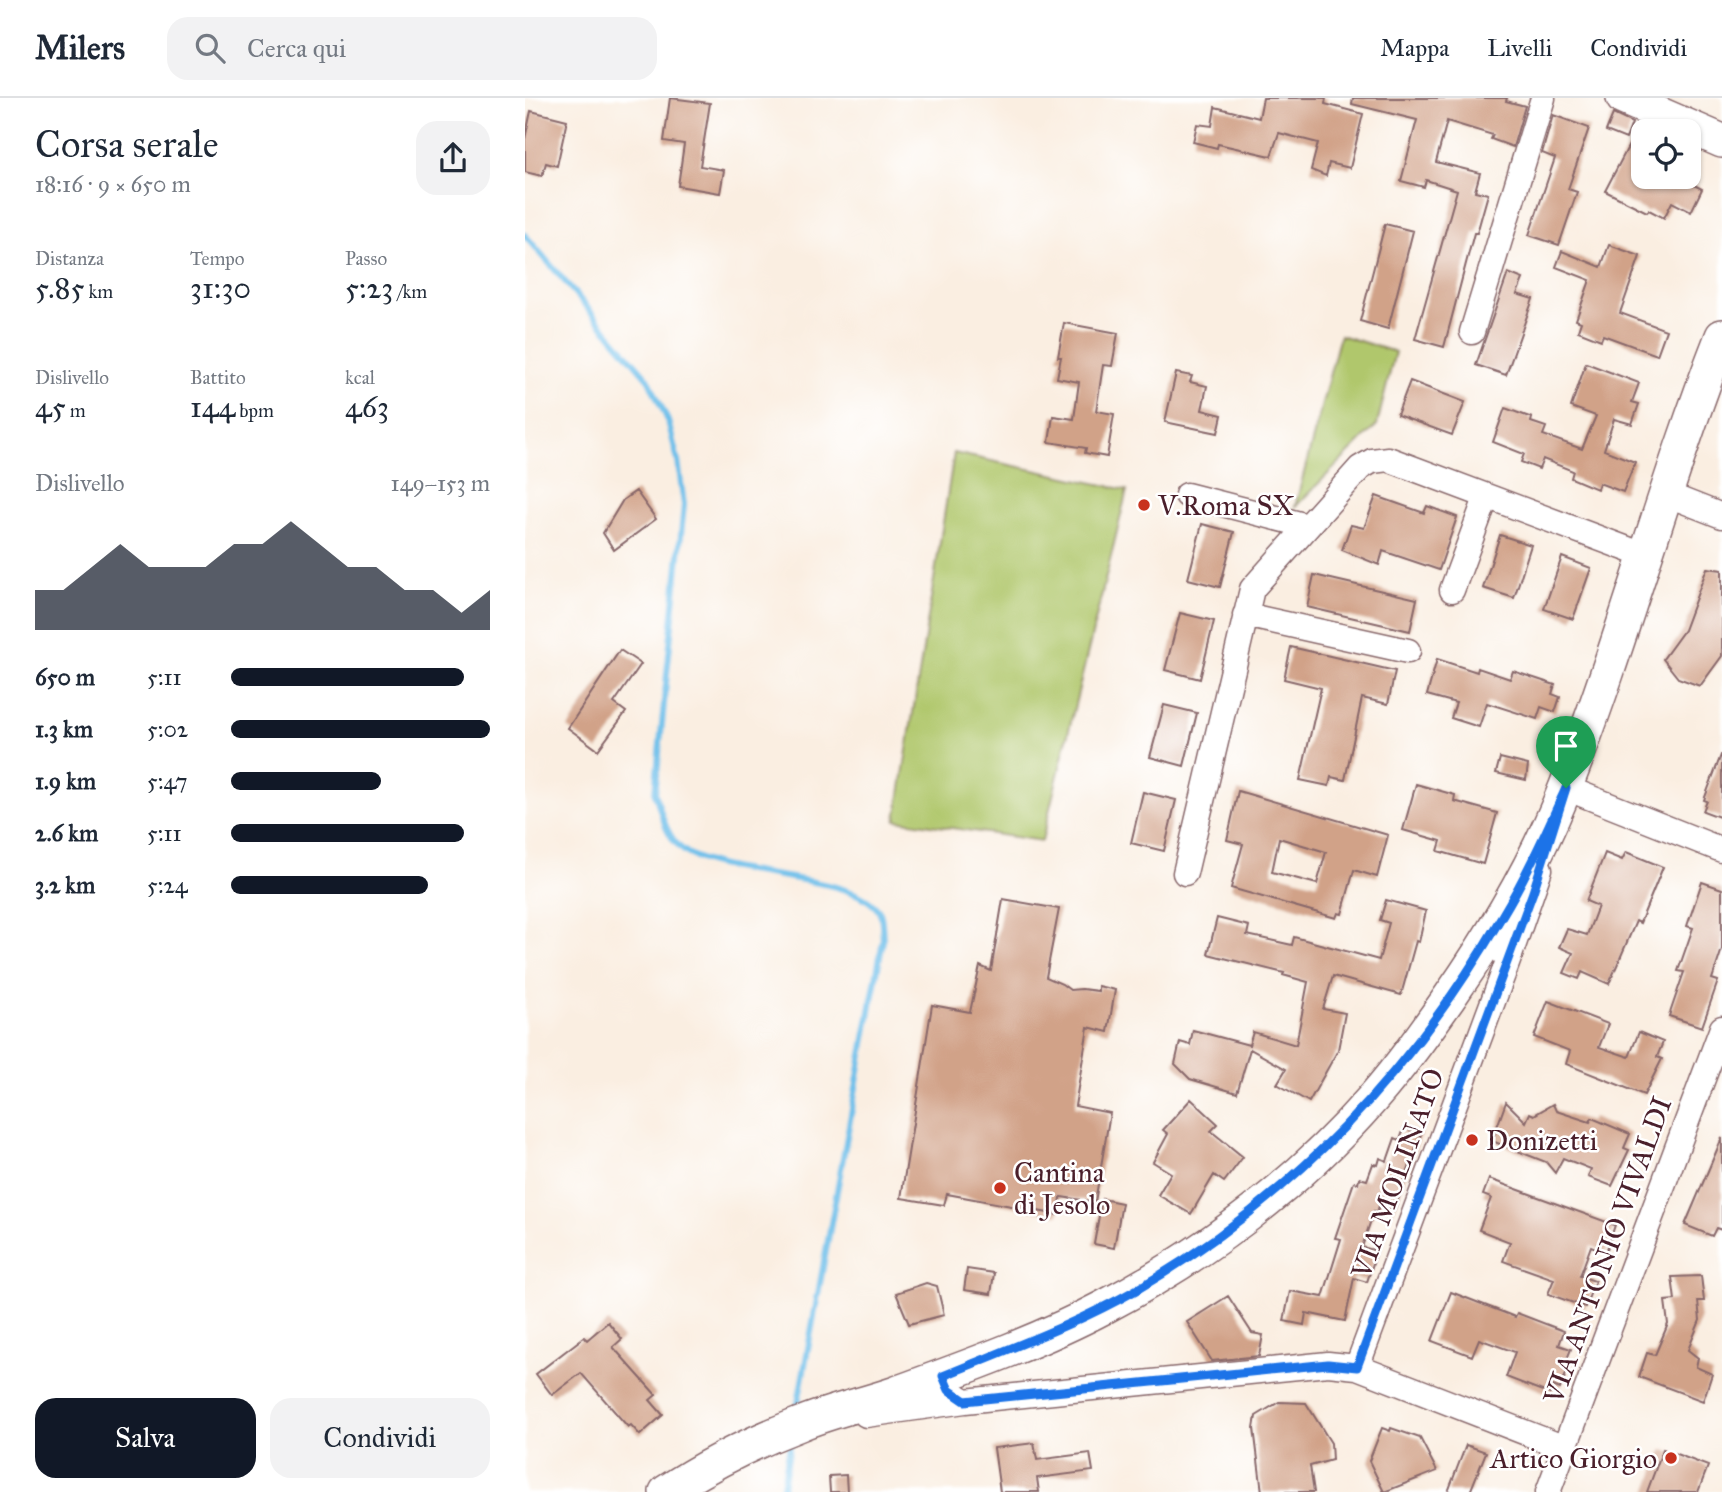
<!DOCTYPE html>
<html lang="it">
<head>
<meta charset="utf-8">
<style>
	body { margin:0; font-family:"IM FELL Great Primer",serif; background:#f2f2f3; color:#1f2937; height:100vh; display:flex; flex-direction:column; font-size:26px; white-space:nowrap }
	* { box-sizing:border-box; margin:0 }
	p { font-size:23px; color:#747a83 }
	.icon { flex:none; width:38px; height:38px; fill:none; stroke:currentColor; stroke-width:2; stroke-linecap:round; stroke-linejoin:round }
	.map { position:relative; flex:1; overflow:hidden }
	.details { display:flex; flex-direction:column; background:#fff; width:525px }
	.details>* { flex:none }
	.buttons { position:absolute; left:1106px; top:21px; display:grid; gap:14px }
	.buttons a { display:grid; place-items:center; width:70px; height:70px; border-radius:14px; background:#fff; box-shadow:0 2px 5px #0004; font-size:35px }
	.pin { position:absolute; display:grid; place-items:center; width:60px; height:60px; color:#fff; margin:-72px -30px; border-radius:50% 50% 50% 0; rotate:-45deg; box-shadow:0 0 7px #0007 }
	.pin .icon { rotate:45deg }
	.round { display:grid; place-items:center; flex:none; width:74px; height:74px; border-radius:21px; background:#f2f2f3 }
	.headline { display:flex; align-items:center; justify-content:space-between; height:119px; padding:0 35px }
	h1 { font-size:38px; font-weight:600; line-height:52px }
	.metrics { display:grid; grid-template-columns:repeat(3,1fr); gap:10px; height:119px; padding:7px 35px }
	.metrics div { display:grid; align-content:center }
	.metrics b { font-size:30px; font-weight:600 }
	.metrics small { font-size:19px; font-weight:400 }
	.metrics p { font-size:19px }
	.chart { height:196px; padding:14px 35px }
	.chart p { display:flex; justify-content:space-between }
	.chart svg { width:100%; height:126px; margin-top:7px; fill:#111827; opacity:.7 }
	.primary-button { display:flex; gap:14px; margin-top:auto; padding:14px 35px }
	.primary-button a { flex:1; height:80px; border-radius:21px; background:#111827; color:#fff; font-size:28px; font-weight:600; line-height:80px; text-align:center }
	.primary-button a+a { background:#f2f2f3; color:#1f2937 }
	ul { padding:0 35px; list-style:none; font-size:23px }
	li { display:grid; grid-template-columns:112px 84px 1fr; align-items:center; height:52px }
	li i { height:18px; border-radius:9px; background:#111827 }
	header { display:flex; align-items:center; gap:42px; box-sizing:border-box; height:98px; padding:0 35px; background:#fff; border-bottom:2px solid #e0e1e3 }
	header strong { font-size:33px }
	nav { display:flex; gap:38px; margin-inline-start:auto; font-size:24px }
	.search { width:490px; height:63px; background:#f2f2f3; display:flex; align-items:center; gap:18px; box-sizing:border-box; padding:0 24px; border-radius:21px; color:#747a83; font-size:26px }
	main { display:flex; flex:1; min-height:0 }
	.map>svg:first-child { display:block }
	.green { fill:#b0c76c; stroke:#7d734c; stroke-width:2 }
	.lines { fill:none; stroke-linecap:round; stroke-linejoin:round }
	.stream { stroke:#6fc0ea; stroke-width:6 }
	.building { fill:#d1a288; fill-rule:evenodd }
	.street-casing { stroke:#88676b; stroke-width:27 }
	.secondary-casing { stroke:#88676b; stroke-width:36 }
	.street { stroke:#fff; stroke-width:24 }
	.secondary { stroke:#fff; stroke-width:33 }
	.route-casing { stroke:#fff; stroke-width:14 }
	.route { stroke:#1a73e8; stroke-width:9 }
	.poi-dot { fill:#c8321e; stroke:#fff; stroke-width:2.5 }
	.labels { text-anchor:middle; stroke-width:5; stroke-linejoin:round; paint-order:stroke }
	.poi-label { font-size:28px; fill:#4a1f2b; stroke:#fff; text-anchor:start }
	.street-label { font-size:28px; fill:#4a1f2b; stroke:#fff }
</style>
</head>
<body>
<header>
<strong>Milers</strong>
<div class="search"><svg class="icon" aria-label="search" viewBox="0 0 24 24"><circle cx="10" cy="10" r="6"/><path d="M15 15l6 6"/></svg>Cerca qui</div>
<nav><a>Mappa</a><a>Livelli</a><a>Condividi</a></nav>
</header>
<main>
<section class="details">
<div class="headline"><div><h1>Corsa serale</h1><p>18:16 · 9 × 650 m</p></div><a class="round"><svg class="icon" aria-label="share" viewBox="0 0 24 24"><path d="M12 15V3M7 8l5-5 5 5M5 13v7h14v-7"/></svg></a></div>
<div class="metrics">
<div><p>Distanza</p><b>5.85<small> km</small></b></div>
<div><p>Tempo</p><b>31:30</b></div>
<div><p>Passo</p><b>5:23<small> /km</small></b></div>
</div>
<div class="metrics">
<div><p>Dislivello</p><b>45<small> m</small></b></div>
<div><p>Battito</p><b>144<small> bpm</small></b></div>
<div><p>kcal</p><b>463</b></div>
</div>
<div class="chart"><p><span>Dislivello</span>149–153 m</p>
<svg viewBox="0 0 160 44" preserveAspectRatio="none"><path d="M0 44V30L10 30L20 22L30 14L40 22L50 22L60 22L70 14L80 14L90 6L100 14L110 22L120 22L130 30L140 30L150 38L160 30V44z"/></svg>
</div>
<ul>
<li><b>650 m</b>5:11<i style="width:90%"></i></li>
<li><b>1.3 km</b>5:02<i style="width:100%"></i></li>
<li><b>1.9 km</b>5:47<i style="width:58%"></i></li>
<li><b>2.6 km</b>5:11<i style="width:90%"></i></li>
<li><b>3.2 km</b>5:24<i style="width:76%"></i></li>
</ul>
<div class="primary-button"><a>Salva</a><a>Condividi</a></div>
</section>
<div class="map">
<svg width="1197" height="1394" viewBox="0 0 1197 1394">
	<rect width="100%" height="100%" fill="#fff"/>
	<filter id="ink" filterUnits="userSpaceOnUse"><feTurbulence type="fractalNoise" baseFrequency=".0143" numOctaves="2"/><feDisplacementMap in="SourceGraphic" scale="14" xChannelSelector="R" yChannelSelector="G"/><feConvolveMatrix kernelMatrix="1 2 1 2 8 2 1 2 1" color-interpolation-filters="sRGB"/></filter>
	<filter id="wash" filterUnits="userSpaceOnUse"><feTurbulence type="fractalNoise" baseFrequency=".00686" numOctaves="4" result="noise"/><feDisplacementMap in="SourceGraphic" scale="28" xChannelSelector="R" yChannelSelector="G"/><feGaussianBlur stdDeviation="1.57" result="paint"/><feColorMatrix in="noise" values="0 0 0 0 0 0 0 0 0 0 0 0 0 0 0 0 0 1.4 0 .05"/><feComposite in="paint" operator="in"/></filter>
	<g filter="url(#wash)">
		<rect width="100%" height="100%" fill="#faeee1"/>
		<!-- green -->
		<path class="green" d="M815 237 870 254 852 327 770 409Z
			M429 355 602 392 517 743 371 722Z"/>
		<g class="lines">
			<!-- stream -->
			<path class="stream" d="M0 137 124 282 143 323 153 363 159 407 130 695C136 714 141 739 158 752 198 783 332 773 355 815 358 822 357 834 358 842L271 1316
				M257 1394 266 1341"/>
		</g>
		<g id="blocks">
			<!-- building -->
			<path class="building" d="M145 0 185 5 175 68 199 72 195 95 153 88 159 46 139 43Z
				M738 0H801L800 6 838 16 825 70 804 65 801 78 786 72 793 45 754 35 746 58 693 46 692 50 668 44 672 26 687 28 690 9 734 20Z
				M828 0H982L981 3 1000 8 988 49 966 41 968 37 922 23 911 64 955 75 950 93 963 96 952 135H949L919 249 890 241 932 92 901 82 899 89 876 83 892 22 827 6Z
				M6 13 42 22 32 68 21 65 17 78 0 74V41Z
				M1088 16 1107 25 1101 41 1081 33Z
				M1028 17 1064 30 1043 91 1052 94 1034 147 1004 137 1030 60 1017 55Z
				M1104 47 1118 54V79H1153L1177 91 1166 114 1147 104 1139 120 1124 112 1122 114 1080 93Z
				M860 126 888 133 863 231 835 223Z
				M1084 147 1115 158 1095 215 1141 232 1132 257 1078 237 1076 242 1053 233 1056 224 1051 222 1065 182 1031 169 1037 153 1076 169Z
				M983 175 998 181 992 196 1008 201 981 277 951 267Z
				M539 225 593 235 587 268 578 267 571 313 589 316 582 359 560 355 561 350 524 344 528 318 549 321 554 284 532 280 536 259H533Z
				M1061 265 1114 285 1107 304 1114 306 1107 326 1089 321 1079 352 1110 364 1098 394 1074 385 1072 391 1046 380 1048 373 1018 361 1014 371 996 364 999 356 968 344 980 310 1007 320 1006 324 1021 329 1018 337 1057 351 1071 318 1046 309Z
				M651 275 667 278 665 284 682 288 677 312 697 317 693 335 640 324Z
				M885 283 940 304 927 337 872 317Z
				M111 393 131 421 89 452 78 435 98 402Z
				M851 398 899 415 902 408 932 419 914 472 858 453 854 467 817 452 826 427 839 430Z
				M677 426 709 434 695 489 663 481Z
				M975 437 1006 447 989 500 958 490Z
				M1037 459 1066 470 1048 521 1019 511Z
				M1182 470 1197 472V558L1175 588 1153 580 1138 561 1159 532Z
				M789 477 892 501 885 533 782 509Z
				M655 515 689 523 675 581 640 572Z
				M766 549 870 573 863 606 837 600 820 682 806 679 804 688 775 682 796 590 759 581Z
				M95 552 116 566 89 605 101 614 73 652 43 630Z
				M912 561 952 574 953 570 985 581 988 573 1030 587 1027 596 1035 599 1030 614 1016 609 1012 621 962 605 954 629 926 620 931 605 902 597Z
				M639 607 672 615 659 668 625 659Z
				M1196 657H1197V720L1178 713 1182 703 1179 702Z
				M975 660 1003 667 1001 682 971 675Z
				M891 686 930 697 929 703 972 715 958 766 913 753 916 743 878 732Z
				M713 693 863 737 852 779 829 772 817 816 813 815 811 820 706 790 718 746 702 742ZM754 740 801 754 792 786 747 774Z
				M618 694 651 702 639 753 606 745Z
				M1101 754 1138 769 1115 825 1111 823 1084 886 1057 874 1054 881 1039 875 1048 855 1034 849 1042 831 1062 837 1073 808 1061 803 1080 755 1097 762Z
				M1177 784 1197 791V851L1187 881 1193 883 1177 929 1144 918 1159 874 1153 873 1168 830 1162 828Z
				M478 801 534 811 521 879 537 886 545 892 557 891 573 893V888L590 892 583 934 563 929 550 1008 585 1015 570 1104 536 1099 534 1117 422 1096 419 1107 376 1100 407 907 445 914 455 868 466 873Z
				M861 802 901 813 894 844 891 843 876 897 808 878 798 911 820 915 813 952 784 1004 752 986 761 971 725 951 712 995 665 981 650 966 655 944 665 947 668 932 724 947 728 934 771 947 783 884 758 877 759 875 683 856 692 820 724 828 722 837 767 847 769 839 854 862 864 825 855 822Z
				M1023 903 1083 926 1074 949 1104 959 1114 934 1138 944 1132 959 1137 961 1119 997 1041 966 1045 953 1009 939Z
				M666 1001 693 1026 686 1033 718 1059 699 1084 689 1077 666 1116 633 1097 646 1075 628 1064 643 1036 638 1032Z
				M981 1004 1001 1024 1005 1015 1009 1017 1028 1006 1031 1013 1065 1024 1067 1020 1105 1036 1099 1050 1104 1052 1087 1088 1063 1079 1066 1071 1038 1060 1030 1075 1021 1064 967 1043Z
				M879 1030 896 1036 869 1113 854 1108 852 1114 849 1113 837 1149 852 1153 842 1184 829 1180 820 1223 781 1215 779 1227 759 1223 765 1193 798 1199 816 1141 810 1140 829 1084 833 1085 834 1080 842 1082 848 1066 853 1067 855 1060 862 1063 870 1040 875 1042Z
				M1197 1040V1132L1191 1130 1187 1138 1160 1127Z
				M964 1081 1090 1127 1081 1154 1066 1148 1055 1178 1070 1183 1060 1209 1023 1196 1029 1181 978 1163 985 1144 954 1132 966 1100 958 1097Z
				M577 1101 597 1105 589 1150 569 1146Z
				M442 1171 469 1175 466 1196 439 1192Z
				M1176 1178 1179 1203H1173L1175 1222 1163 1252 1173 1260 1171 1269 1187 1276 1178 1303 1114 1279 1122 1255 1130 1257 1143 1226 1140 1203 1150 1202 1147 1179Z
				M401 1185 412 1188 419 1217 384 1226 371 1195Z
				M926 1194 990 1219 992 1215 1039 1233 1034 1247 1046 1251 1042 1261 1046 1263 1035 1291 1028 1288 1025 1296 981 1279 990 1254 954 1241 947 1258 907 1243Z
				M703 1198 727 1235 738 1237 734 1258 687 1263 662 1224Z
				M83 1224 97 1241 88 1249 131 1297 125 1302 138 1317 115 1337 106 1327 103 1329 56 1275 27 1297 11 1276 59 1239 62 1242Z
				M754 1304 781 1305 806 1345 807 1362 785 1368 789 1394H737L729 1330 731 1318Z
				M857 1330 865 1333 866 1330 895 1340 912 1373 859 1394 844 1363Z
				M509 1345 512 1362 565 1355 568 1373 512 1380 514 1394H475L469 1350Z
				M941 1347 961 1354 945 1394H923Z
				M1138 1351 1183 1368 1173 1394H1122Z
				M321 1377 322 1394H305L304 1378Z"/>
		</g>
	</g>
	<g filter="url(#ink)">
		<use href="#blocks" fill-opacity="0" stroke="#88676b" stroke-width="2"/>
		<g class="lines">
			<defs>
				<path id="street" d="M947 234 1018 0
					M1141 396 1197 418
					M662 397 783 428
					M927 492 961 400
					M720 517 883 553
					M1036 706 1041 690 1197 752
					M660 775 727 491 835 370 847 363 863 361 1121 458
					M983 863 1015 771
					M832 1269 983 863 976 851 963 841
					M418 1277 424 1292 440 1303 803 1266 832 1269 1040 1350
					M341 1317 440 1303
					M1023 1394 1197 930"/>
				<path id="secondary" d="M1098 0 1197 43
					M141 1394C183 1366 228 1344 275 1326 306 1313 339 1306 371 1295 439 1270 515 1243 579 1209 680 1156 773 1086 848 1000 876 968 900 934 924 900 970 834 1012 763 1041 688 1099 540 1139 386 1197 238"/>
			</defs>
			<!-- street casing -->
			<use href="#street" class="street-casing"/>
			<!-- secondary casing -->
			<use href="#secondary" class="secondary-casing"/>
			<!-- street -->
			<use href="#street" class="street"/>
			<!-- secondary -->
			<use href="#secondary" class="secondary"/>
		</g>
	</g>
	<g class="lines" filter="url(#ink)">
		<defs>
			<path id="route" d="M1041 690 1008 794 832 1269 803 1266 440 1303 424 1292 418 1278C483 1251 550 1227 611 1192 768 1100 886 975 977 818 1002 777 1021 734 1041 690Z"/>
		</defs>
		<!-- route casing -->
		<use href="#route" class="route-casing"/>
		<!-- route -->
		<use href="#route" class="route"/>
	</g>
	<!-- markers -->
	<g class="poi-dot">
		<circle cx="619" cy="407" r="7"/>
		<circle cx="947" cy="1042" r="7"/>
		<circle cx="475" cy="1090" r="7"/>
		<circle cx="1146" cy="1360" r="7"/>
	</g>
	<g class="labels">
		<!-- poi labels -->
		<g class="poi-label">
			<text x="633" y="417">V.Roma SX</text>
			<text x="961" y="1052">Donizetti</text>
			<text x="489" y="1084">Cantina<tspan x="489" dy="32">di Jesolo</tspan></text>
			<text x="1132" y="1370" text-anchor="end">Artico Giorgio</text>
		</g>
		<!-- street labels -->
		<g class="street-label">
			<text transform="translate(872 1075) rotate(-70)" y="10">VIA MOLINATO</text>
			<text transform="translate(1082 1152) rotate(-70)" y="10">VIA ANTONIO VIVALDI</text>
		</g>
	</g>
</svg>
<div class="buttons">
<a><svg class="icon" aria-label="locate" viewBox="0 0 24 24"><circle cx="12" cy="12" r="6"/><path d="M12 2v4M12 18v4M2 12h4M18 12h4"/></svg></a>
</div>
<div class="pin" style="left:1041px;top:690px;background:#1e9e55"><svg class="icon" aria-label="arrive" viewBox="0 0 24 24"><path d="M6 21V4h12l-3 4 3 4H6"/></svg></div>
</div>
</main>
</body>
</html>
